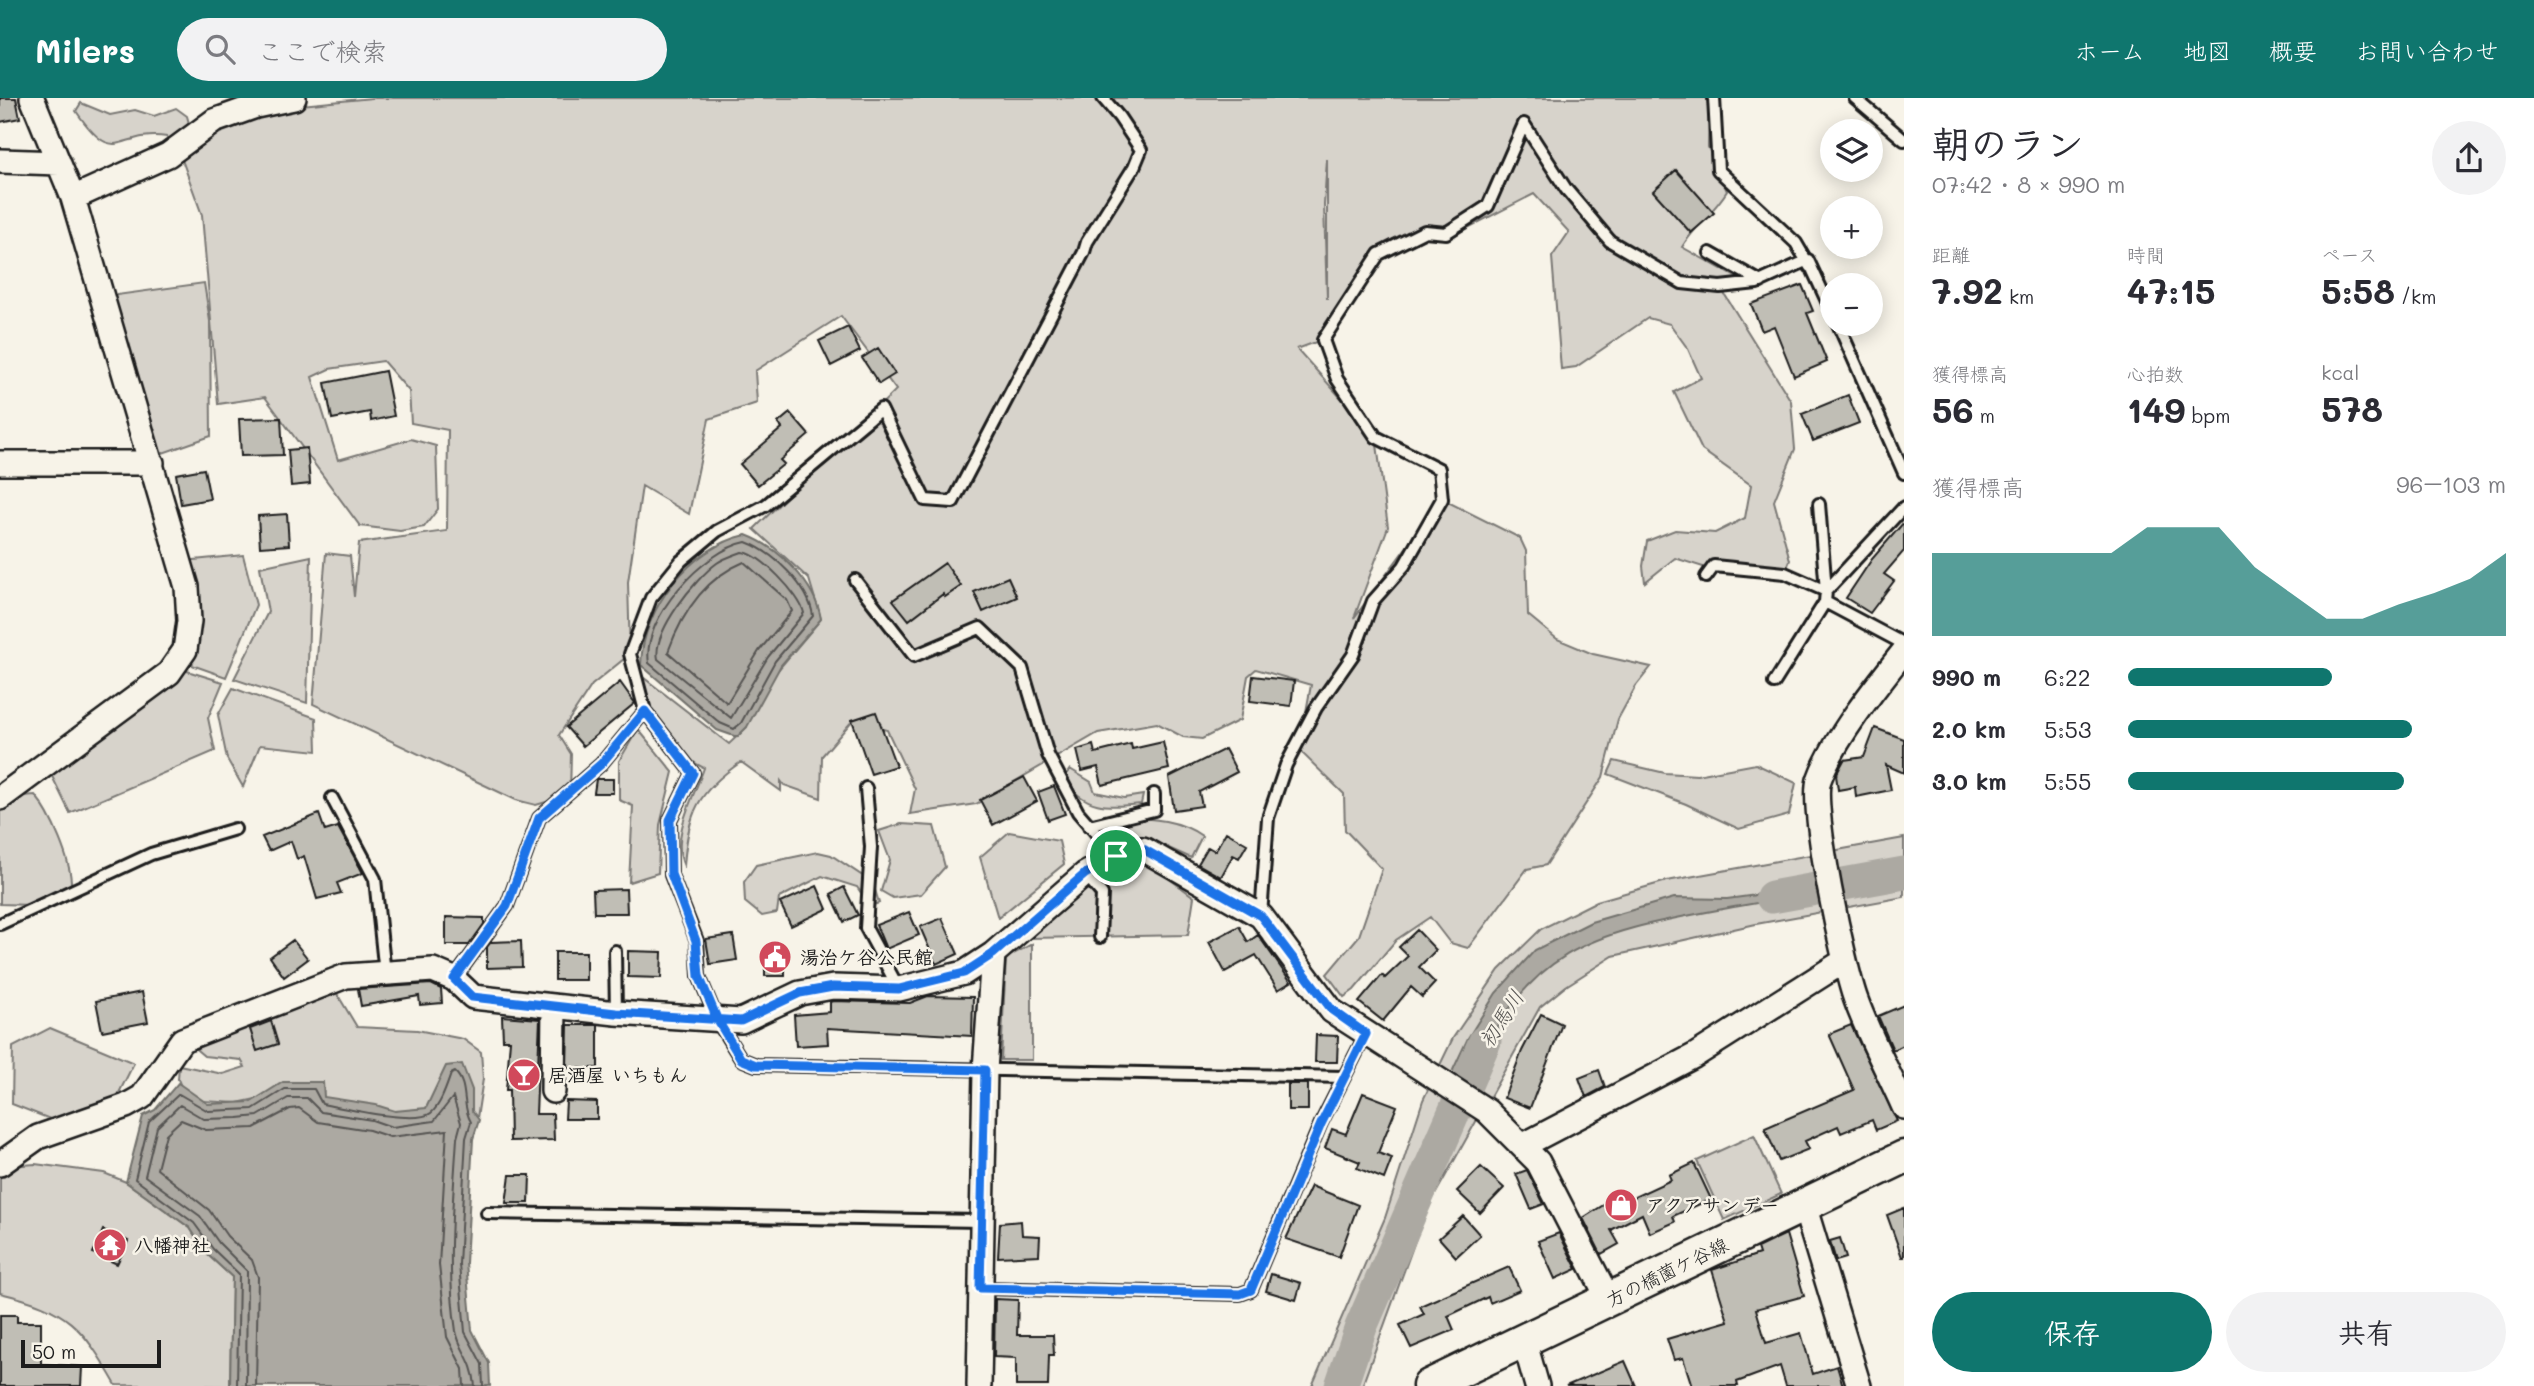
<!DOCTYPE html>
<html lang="ja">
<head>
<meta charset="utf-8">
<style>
	body { margin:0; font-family:Mali,"Klee One",sans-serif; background:#f2f2f3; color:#2b2b33; height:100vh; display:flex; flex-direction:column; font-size:26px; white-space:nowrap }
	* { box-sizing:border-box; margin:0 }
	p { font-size:23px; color:#7c7c81 }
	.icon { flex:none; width:38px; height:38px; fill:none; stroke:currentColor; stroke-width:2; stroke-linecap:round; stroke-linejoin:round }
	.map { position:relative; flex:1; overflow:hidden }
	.panel { display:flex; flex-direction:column; background:#fff; width:630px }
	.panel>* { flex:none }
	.buttons { position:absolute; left:1820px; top:21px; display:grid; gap:14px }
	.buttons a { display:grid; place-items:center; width:63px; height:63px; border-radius:50%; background:#fff; box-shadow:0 4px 18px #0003; font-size:35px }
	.scale { position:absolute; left:21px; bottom:18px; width:140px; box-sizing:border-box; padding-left:7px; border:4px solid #1c1c1c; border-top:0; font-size:19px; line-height:24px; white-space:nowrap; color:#1c1c1c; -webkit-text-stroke:5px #f7f3e8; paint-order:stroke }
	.pin { position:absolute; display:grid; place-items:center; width:60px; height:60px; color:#fff; margin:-30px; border:4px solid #fff; border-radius:50%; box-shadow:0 2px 7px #0007 }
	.round { display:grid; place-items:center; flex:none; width:74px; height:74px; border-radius:37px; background:#f2f2f3 }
	.head { display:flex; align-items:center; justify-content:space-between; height:119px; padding:0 28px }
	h1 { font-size:38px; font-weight:700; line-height:52px }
	.metrics { display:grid; grid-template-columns:repeat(3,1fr); gap:10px; height:119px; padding:7px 28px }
	.metrics div { display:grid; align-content:center }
	.metrics b { font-size:35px; font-weight:700 }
	.metrics small { font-size:19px; font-weight:400 }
	.metrics p { font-size:19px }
	.chart { height:196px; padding:14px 28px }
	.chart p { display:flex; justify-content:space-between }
	.chart svg { width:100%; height:126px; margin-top:7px; fill:#0f766e; opacity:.7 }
	.button { display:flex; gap:14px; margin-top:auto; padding:14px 28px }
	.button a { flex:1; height:80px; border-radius:42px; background:#0f766e; color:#fff; font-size:28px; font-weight:700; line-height:80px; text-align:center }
	.button a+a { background:#f2f2f3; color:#2b2b33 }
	ul { padding:0 28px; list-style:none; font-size:23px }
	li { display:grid; grid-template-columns:112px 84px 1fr; align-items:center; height:52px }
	li i { height:18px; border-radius:9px; background:#0f766e }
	header { display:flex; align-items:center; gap:42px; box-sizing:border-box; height:98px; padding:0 35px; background:#0f766e; color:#fff }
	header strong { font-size:33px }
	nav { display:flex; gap:38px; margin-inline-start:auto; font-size:24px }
	.search { width:490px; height:63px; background:#f2f2f3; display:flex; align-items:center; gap:18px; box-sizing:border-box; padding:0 24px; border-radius:38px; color:#7c7c81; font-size:26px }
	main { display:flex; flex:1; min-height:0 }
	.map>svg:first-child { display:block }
	.green { fill:#d7d3cb; stroke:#7a7874; stroke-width:2; fill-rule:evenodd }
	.water { fill:#aca9a2; stroke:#72716c; stroke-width:2 }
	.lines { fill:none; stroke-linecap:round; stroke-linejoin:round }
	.shore { stroke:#565452; stroke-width:2 }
	.river { stroke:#aca9a2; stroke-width:33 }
	.building { fill:#c0beb5; stroke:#1c1c1c; stroke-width:2 }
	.service-casing { stroke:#1c1c1c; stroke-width:16 }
	.minor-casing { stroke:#1c1c1c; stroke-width:28 }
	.secondary-casing { stroke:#1c1c1c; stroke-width:37 }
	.service { stroke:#f7f3e8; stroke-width:10 }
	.minor { stroke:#f7f3e8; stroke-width:23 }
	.secondary { stroke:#f7f3e8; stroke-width:32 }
	.route-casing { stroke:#fff; stroke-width:14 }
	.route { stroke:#1a73e8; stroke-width:9 }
	.labels { text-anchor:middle; stroke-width:5; stroke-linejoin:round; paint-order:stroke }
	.poi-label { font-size:19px; font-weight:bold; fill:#1c1c1c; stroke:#f7f3e8; text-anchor:start }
	.street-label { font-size:19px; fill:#1c1c1c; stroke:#f7f3e8 }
	.water-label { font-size:21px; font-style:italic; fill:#565452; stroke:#f7f3e8 }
</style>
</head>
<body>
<header>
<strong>Milers</strong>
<div class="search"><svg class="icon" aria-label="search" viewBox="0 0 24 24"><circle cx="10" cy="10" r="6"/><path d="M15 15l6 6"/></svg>ここで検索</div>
<nav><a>ホーム</a><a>地図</a><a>概要</a><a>お問い合わせ</a></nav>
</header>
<main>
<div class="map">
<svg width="1904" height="1288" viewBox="0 0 1904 1288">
	<rect width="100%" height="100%" fill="#f7f3e8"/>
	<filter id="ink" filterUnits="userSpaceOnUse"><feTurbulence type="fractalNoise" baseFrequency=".0143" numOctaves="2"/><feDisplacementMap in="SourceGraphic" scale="14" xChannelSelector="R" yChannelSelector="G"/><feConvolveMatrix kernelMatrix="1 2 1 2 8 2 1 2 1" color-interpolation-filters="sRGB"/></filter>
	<g filter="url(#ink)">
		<!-- green -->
		<path class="green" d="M372 0H1709L1708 49 1727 93C1714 114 1695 128 1682 149L1741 182 1720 189 1791 303 1795 351 1774 403 1790 462 1785 475H1722L1675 460 1645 484 1643 468 1647 443 1675 432 1715 435 1745 420 1751 387 1702 352 1674 294 1701 280 1688 251 1670 226 1648 220 1576 269 1561 271 1552 159 1569 134 1534 96 1456 136 1393 141 1381 152 1327 240 1297 251 1376 339 1388 429 1354 520 1442 401 1520 440 1526 453 1528 517 1557 541 1593 556 1651 569 1636 588 1618 621 1603 679 1546 767 1527 771 1468 850 1450 845 1430 819 1396 842 1354 892 1344 899 1327 876 1359 838 1382 771 1345 732 1344 696 1299 652 1311 587 1256 571 1248 578 1240 622 1202 641 1183 639 1157 625 1098 635 976 706 910 716 915 691 887 632 852 623 822 658 821 700 784 687 781 683V693L741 664C697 694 688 715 684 768 670 738 694 699 704 670L678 656 647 625 639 587 644 580 729 646 747 629 746 610 821 521 809 481 754 431 896 292 841 218 755 273 757 305 709 321 689 416 642 388 628 484 630 556 592 587 559 637 571 656 570 697 536 707 516 702 313 606 326 455 350 458 354 499 359 445 447 433 448 332 411 325 409 293 383 263 329 271 312 279 338 362 411 341 436 348 438 411 424 429 400 433 360 428 265 299 218 306 202 117 181 59 232 24 301 7ZM1327 61V201L1324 107Z
			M81 5 110 17 135 12 154 18 176 10 187 18 191 33 170 43 167 39C117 31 117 73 76 13Z
			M204 185 210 223 211 338 157 357 102 199Z
			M243 457 256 507 226 579 178 562 181 468 194 462Z
			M311 458 307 605 234 581 268 514 260 469Z
			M174 569 223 584 208 620 215 653 70 715 46 666Z
			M233 590 316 620 317 653 260 647 243 689 227 661 218 617Z
			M638 631 673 674 660 727 658 775 629 784 633 708 619 702V663Z
			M1614 663 1665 675 1697 677 1756 666 1796 685 1789 717 1739 731 1686 706 1608 676Z
			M1070 671 1091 684 1095 694 1124 700 1143 697 1141 706C1107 710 1085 711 1063 681Z
			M35 697C51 716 72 764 71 788L31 807 0 806V711L23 698Z
			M1125 720C1152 720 1180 722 1202 738L1191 760 1144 739 1120 745 1105 728Z
			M901 726 934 728 945 769 921 796 893 800 881 793 890 762 879 733Z
			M1009 734 1059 743 1064 766 998 820 980 759Z
			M1904 740V799L1756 826 1613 858 1566 888 1540 909 1426 1113 1362 1288H1312L1385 1120 1423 1002 1453 940 1499 872 1541 831 1597 803 1667 783Z
			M818 754 831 757 873 785 879 805 870 808 857 789 822 778 779 800 777 815 762 818 745 804 744 784 756 767Z
			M1145 763 1194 799 1188 837 1031 840 1102 766Z
			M1032 846V962H1001L1006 860Z
			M336 894 357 929 417 932 463 941 481 954 483 981 475 1033 275 997 237 1005 203 1003 182 991 178 981 179 967 223 976 245 969 241 962 204 958 190 946Z
			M50 930 134 965 117 999 60 1025 12 1006 13 949Z
			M1754 1037 1781 1096 1724 1122 1697 1063Z
			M35 1066 104 1075 126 1084 190 1130 207 1156 232 1179 230 1288 116 1287C82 1228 68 1211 0 1195V1069Z"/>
		<!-- water -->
		<path class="water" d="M746 437C780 450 815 485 821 521L781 567 747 629 737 639 717 632 641 567C642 510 691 449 746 437Z
			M1815 789 1817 791C1786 801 1755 805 1723 811 1587 836 1528 850 1469 984L1453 972 1468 940 1496 895 1535 852 1591 824 1674 800 1727 801Z
			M462 966 472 992V1013L479 1022 473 1041 466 1165 472 1232 489 1265 490 1288H230L232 1179 207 1156 190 1130 126 1084 143 1018 155 1012 178 985 208 1006 251 1004 283 984H323L324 999 376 1007 395 1013 426 1010 446 968Z"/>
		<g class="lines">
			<!-- shore -->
			<path class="shore" d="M746 444C773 454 809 488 813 518L775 563 741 625 734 631 720 625 649 565C641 520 704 452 746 444Z
				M742 454C760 455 800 497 804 515L768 559 731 620 658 561C652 534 695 481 717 465 724 460 734 457 742 454Z
				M744 464 787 502 792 513 759 553 727 605 668 554C682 515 705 480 744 464Z
				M237 1288 239 1176 213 1151 194 1125 135 1081 149 1024 179 996 208 1013 253 1011 285 991H314L322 1006C343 1010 416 1027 431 1015 441 1007 447 987 451 976L455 974C469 987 461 1008 471 1024L466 1040 459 1166 465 1234 482 1266 483 1288
				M246 1288 247 1173 219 1145 200 1118 145 1078 157 1029 180 1007 204 1021 238 1020 258 1018 288 1000H307L321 1014 372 1022 392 1029 434 1023 453 999 461 1025 457 1040C453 1104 446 1169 456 1233 460 1254 473 1261 475 1288
				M256 1288 258 1179 252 1162 227 1138 209 1112 157 1071 166 1036 181 1022 206 1032 254 1030 290 1011 299 1010 318 1024 369 1032 390 1039 447 1032 439 1167 447 1239 463 1271 464 1288"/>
			<!-- river -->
			<path class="river" d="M1772 799 1904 775
				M1341 1288 1361 1229 1485 943"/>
		</g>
		<!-- building -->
		<path class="building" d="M0 0H16L20 20 0 24Z
			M1676 72 1714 115 1691 135 1653 93Z
			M1802 187 1813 213 1807 215 1827 264 1794 278 1774 228 1762 233 1751 206Z
			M848 229 860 253 831 268 819 243Z
			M878 250 895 276 879 286 862 260Z
			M385 273 394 318 371 323 370 314 332 321 325 285Z
			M1848 297 1859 325 1813 343 1802 316Z
			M790 315 809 337 780 362 784 366 758 387 740 366 782 330 778 325Z
			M281 320 283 357 241 358 239 321Z
			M307 350 310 386 291 388 288 352Z
			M204 371 210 401 181 406 176 376Z
			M287 416 289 447 260 449 258 418Z
			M1904 424V453L1884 476 1894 483 1870 515 1846 500 1872 461Z
			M945 465 961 488 945 499 943 496 909 522 893 502Z
			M1008 479 1017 499 983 514 974 494Z
			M1253 578 1294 583 1291 608 1250 603Z
			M620 584 635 605 583 648 566 629Z
			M876 614 896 668 871 676 852 622Z
			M1875 630 1904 641V675L1886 667 1891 692 1856 699 1855 689 1838 692 1836 677 1844 662 1864 659Z
			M1163 644 1169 671 1102 687 1098 669 1082 673 1077 652 1093 647 1095 655 1131 646 1132 651Z
			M1225 651 1237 674 1199 694 1202 708 1174 712 1169 679Z
			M1024 679 1037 703 993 727 980 702Z
			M596 681H613V695H594Z
			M1054 688 1065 716 1048 722 1038 694Z
			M319 716 325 733 338 729 363 775 337 785 341 795 317 801 304 758 297 761 291 743 269 753 262 739Z
			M1226 734 1247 746 1239 760 1233 757 1221 779 1198 766 1208 749 1215 753Z
			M817 788 827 811 791 828 780 805Z
			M844 789 858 817 844 824 831 796Z
			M626 791 627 815H594L593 792Z
			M909 814 919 837 886 851 876 827Z
			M446 819 484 820V826L469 847H446Z
			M942 820 958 856 936 866 920 829Z
			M1239 828 1248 844 1258 837 1291 884 1278 892 1256 857 1225 874 1209 844Z
			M1417 832 1436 852 1419 869 1435 885 1422 899 1411 889 1383 923 1359 904 1382 877 1385 880 1408 858 1399 849Z
			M733 837 737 862 710 866 706 841Z
			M293 842 308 861 284 879 270 859Z
			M521 843 522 869 487 870V849L491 844Z
			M628 853 662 854 661 880 628 879Z
			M765 853H785V878H765Z
			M555 854H586V882H555Z
			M431 886 441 891 442 905 420 907 419 898 361 908 358 891Z
			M142 894 148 924 102 933 96 903Z
			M928 898 973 899 972 938 827 930 828 946 796 948 794 917 830 914V904L833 903 910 905Z
			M1904 907V947L1893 952 1878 918Z
			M1541 916 1562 926 1530 1010 1504 1000 1522 953Z
			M502 918 540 921 536 1016H553L554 1042 510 1043 509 992H506L510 942H503Z
			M271 923 278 946 257 953 250 931Z
			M568 927H598V970H567Z
			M1851 927 1897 1023 1876 1032 1872 1022 1841 1035 1838 1028 1805 1043 1809 1051 1779 1063 1765 1030 1854 992 1829 936Z
			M1316 937 1338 938 1337 964H1315Z
			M1599 972 1605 989 1586 999 1579 980Z
			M1288 986H1308V1012H1288Z
			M1363 995 1397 1008 1378 1055 1392 1060 1384 1081 1357 1070 1360 1064 1325 1050 1332 1031 1346 1036Z
			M566 1003 597 1004V1021H565Z
			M1694 1065 1711 1101 1673 1118 1675 1124 1650 1135 1642 1116 1611 1132 1619 1146 1601 1156 1583 1120 1624 1094 1628 1102 1671 1082 1669 1077Z
			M1481 1069 1504 1090 1480 1115 1457 1093Z
			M1527 1072 1544 1106 1531 1111 1516 1076Z
			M510 1077H530L529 1105H506Z
			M1311 1088 1358 1107 1339 1159 1286 1141Z
			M1904 1110V1159H1902L1887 1117Z
			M1463 1118 1480 1137 1456 1159 1439 1140Z
			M1021 1123 1022 1137 1040 1138 1039 1157 998 1159 1000 1125Z
			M103 1132 128 1143 117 1166 93 1155Z
			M1559 1135 1577 1171 1555 1181 1538 1143Z
			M1786 1136 1804 1198 1756 1211 1766 1245 1801 1235 1813 1276 1837 1268 1843 1288H1786L1780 1268 1737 1284 1738 1288H1692L1683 1260 1674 1262 1667 1241 1728 1223 1712 1172 1759 1156 1757 1150Z
			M1840 1140 1846 1160 1836 1163 1830 1143Z
			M1509 1169 1520 1192 1490 1205 1488 1199 1448 1218 1454 1232 1411 1250 1400 1227 1424 1216 1420 1208Z
			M1271 1176 1301 1185 1296 1202 1266 1193Z
			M995 1201 1018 1202 1017 1237H1053L1054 1257H1049L1048 1288H1016V1260L994 1259Z
			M0 1217H17V1224H41V1266L82 1269 81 1288H0Z
			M1625 1263 1636 1288H1566Z"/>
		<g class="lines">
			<defs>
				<path id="service" d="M1103 0 1119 19 1141 52 1134 69 1087 144 1084 154 953 404 925 402 881 311 766 407 717 433 681 463 651 500 630 556 645 613 693 675 670 722 671 777 697 843 699 878 718 924 741 961 756 967 1344 979
					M1714 0 1718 72 1796 145 1810 169
					M1855 0 1904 42
					M1710 155 1761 184
					M1838 226 1904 375
					M1904 409 1826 493 1825 504 1904 546
					M1706 479 1714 468 1785 475 1826 493 1819 406
					M855 482 914 558 980 530 1022 570 1048 657 1078 714 1116 758
					M1774 585 1825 504
					M866 690 871 749 866 830 899 891
					M332 700 375 781 385 876
					M1089 728 1154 712V696
					M1085 776 1102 796 1100 839
					M1261 818 1268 720 1286 667 1316 610 1353 557 1373 503 1404 468 1442 401 1439 371 1376 339 1337 281 1323 242 1379 156 1425 133 1446 135 1488 108 1524 26 1566 91 1610 143 1682 185 1720 189 1757 185 1808 162 1832 214
					M0 826 151 756 235 731
					M615 853 616 915
					M454 881 507 808 539 720 601 666 645 613
					M487 1115 982 1123
					M980 1190 1240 1196 1251 1192 1321 1025 1366 936"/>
				<path id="minor" d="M0 63 59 65
					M73 100 168 57 214 23 256 8 294 0
					M0 365H152
					M1904 553C1877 587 1833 642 1819 682 1810 710 1844 870 1856 902 1869 938 1888 973 1904 1009
					M0 700 169 575 185 552 189 523 187 489 73 100 32 0
					M553 993 554 908
					M1522 1048 1694 958 1844 863
					M0 1066 38 1039 126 1008 142 999 182 942 346 878 433 872 454 881 473 899 616 915 741 923 800 895 833 889 899 891 964 875 993 856 1085 776 1126 753 1143 751 1261 818 1332 913 1487 1013 1538 1064 1609 1202
					M1804 1107 1859 1288
					M1524 1242 1537 1288
					M979 1288 985 972 993 856"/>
				<path id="secondary" d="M1429 1288 1904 1059"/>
			</defs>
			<!-- service casing -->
			<use href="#service" class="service-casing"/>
			<!-- minor casing -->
			<use href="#minor" class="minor-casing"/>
			<!-- secondary casing -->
			<use href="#secondary" class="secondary-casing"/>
			<!-- service -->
			<use href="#service" class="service"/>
			<!-- minor -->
			<use href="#minor" class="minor"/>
			<!-- secondary -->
			<use href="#secondary" class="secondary"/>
		</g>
	</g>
	<g class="lines" filter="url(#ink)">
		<defs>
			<path id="route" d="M1116 758 1085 776 993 856 964 875 899 891 833 889 800 895 741 923 616 915 472 899 454 881 507 808 539 720 601 666 645 613 693 675 670 722 671 776 696 843 699 878 718 923 741 961 756 967 985 972 980 1190 1240 1196 1251 1192 1321 1026 1366 936 1332 912 1261 818 1143 751 1126 753 1116 758"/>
		</defs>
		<!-- route casing -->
		<use href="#route" class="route-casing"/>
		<!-- route -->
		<use href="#route" class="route"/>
	</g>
	<!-- icons -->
	<defs>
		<symbol id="civic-disc" viewBox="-11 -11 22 22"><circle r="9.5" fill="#d1495b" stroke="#f7f3e8"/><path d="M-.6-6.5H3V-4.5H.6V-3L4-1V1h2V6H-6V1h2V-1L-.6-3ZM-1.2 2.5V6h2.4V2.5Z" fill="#fff"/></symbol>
		<symbol id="bar-disc" viewBox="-11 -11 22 22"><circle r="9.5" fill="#d1495b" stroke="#f7f3e8"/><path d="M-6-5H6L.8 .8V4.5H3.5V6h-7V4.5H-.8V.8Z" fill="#fff"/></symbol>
		<symbol id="shop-disc" viewBox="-11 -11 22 22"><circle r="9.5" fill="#d1495b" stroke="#f7f3e8"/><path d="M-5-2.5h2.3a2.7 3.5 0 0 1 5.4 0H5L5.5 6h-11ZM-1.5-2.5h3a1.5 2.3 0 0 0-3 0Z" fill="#fff"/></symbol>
		<symbol id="temple-disc" viewBox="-11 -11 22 22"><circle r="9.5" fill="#d1495b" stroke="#f7f3e8"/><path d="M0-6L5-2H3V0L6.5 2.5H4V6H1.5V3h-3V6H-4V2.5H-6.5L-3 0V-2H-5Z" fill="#fff"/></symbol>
	</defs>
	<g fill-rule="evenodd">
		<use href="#civic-disc" x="756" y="840" width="38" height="38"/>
		<use href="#bar-disc" x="505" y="958" width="38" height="38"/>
		<use href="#shop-disc" x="1602" y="1088" width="38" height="38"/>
		<use href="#temple-disc" x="91" y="1128" width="38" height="38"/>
	</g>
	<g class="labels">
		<!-- poi labels -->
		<g class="poi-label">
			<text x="800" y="866">湯治ケ谷公民館</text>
			<text x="548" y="984">居酒屋 いちもん</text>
			<text x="1646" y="1114">アクアサンデー</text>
			<text x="134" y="1154">八幡神社</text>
		</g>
		<!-- street labels -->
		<g class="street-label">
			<text transform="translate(1667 1174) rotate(-26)" y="7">方の橋薗ケ谷線</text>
		</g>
		<!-- water labels -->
		<g class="water-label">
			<text transform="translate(1502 921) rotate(-57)" y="7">初馬川</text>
		</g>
	</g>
</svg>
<div class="buttons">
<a><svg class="icon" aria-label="layers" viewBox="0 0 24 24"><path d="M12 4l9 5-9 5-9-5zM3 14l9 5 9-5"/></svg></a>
<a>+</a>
<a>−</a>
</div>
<div class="scale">50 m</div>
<div class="pin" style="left:1116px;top:758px;background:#1e9e55"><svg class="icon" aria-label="arrive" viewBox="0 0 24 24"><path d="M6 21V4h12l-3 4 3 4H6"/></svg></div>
</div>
<section class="panel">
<div class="head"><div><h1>朝のラン</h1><p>07:42 · 8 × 990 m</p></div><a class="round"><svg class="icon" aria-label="share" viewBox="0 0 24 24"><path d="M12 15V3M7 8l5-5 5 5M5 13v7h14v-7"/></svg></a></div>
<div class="metrics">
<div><p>距離</p><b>7.92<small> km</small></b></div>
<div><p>時間</p><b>47:15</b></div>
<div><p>ペース</p><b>5:58<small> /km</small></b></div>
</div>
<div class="metrics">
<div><p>獲得標高</p><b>56<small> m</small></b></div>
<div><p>心拍数</p><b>149<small> bpm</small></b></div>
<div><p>kcal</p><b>578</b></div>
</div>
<div class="chart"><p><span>獲得標高</span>96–103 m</p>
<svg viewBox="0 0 160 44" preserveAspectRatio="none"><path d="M0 44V15L10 15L20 15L30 15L40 15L50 15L60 6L70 6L80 6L90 20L100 29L110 38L120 38L130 33L140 29L150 24L160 15V44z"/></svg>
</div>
<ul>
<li><b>990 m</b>6:22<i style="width:54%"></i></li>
<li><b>2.0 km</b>5:53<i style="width:75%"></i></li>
<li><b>3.0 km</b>5:55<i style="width:73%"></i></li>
</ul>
<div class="button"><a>保存</a><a>共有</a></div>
</section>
</main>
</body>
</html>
